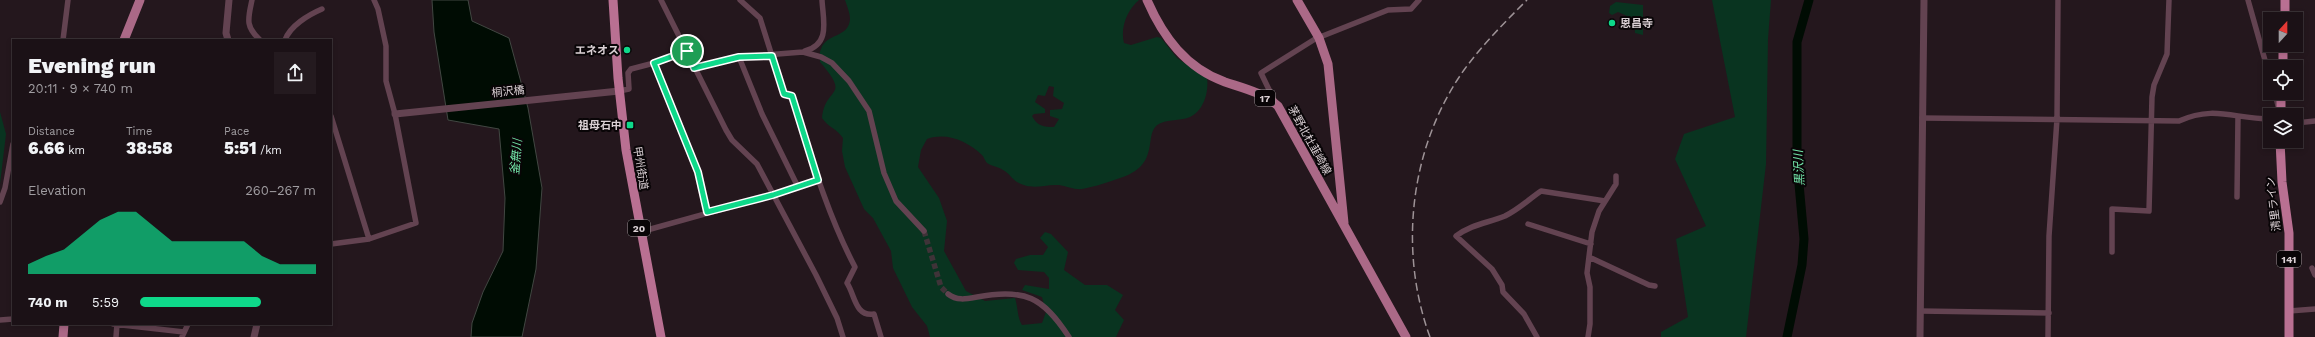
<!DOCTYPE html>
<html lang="en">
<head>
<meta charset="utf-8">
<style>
	body { margin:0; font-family:"Work Sans","Noto Sans JP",sans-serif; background:#241a1f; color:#f1f3f6; height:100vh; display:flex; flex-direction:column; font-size:15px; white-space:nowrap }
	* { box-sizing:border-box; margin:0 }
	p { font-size:13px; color:#a09da1 }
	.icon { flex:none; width:22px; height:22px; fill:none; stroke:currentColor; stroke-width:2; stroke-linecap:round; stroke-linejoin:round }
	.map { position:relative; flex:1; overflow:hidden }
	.sheet { position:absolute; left:12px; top:39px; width:320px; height:286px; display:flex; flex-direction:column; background:#1b1116; border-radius:0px; box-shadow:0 2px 6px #0003,0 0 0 1px #393135 }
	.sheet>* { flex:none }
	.needle { width:26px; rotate:21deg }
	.tools { position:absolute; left:2263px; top:12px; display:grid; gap:8px }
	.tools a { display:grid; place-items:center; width:40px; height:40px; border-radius:0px; background:#1b1116; box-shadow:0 2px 6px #0003,0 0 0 1px #393135; font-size:20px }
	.pin { position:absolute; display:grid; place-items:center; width:34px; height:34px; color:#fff; margin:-17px; border:2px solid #fff; border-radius:50%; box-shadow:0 1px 4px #0007 }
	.round { display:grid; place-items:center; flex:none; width:42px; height:42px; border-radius:0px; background:#241a1f }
	.summary { display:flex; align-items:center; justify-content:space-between; height:68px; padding:0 16px }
	h1 { font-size:22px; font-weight:800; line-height:30px }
	.figures { display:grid; grid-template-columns:repeat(3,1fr); gap:6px; height:68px; padding:4px 16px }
	.figures div { display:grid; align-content:center }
	.figures b { font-size:17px; font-weight:800 }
	.figures small { font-size:11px; font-weight:400 }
	.figures p { font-size:11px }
	.chart { height:112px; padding:8px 16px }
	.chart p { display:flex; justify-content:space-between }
	.chart svg { width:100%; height:72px; margin-top:4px; fill:#0ed98a; opacity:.7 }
	ul { padding:0 16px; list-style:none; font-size:13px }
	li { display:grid; grid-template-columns:64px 48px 1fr; align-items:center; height:30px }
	li i { height:10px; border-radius:5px; background:#0ed98a }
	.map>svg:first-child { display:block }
	.green { fill:#093420; fill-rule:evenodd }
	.water { fill:#000c03; stroke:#414742 }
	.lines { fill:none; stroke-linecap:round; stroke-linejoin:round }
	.river { stroke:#000c03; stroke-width:9 }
	.minor-tunnel { stroke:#3f3338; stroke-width:5.5; stroke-dasharray:5.5 3; stroke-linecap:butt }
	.minor { stroke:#634351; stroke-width:5.5 }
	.tertiary { stroke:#634351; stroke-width:7 }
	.primary { stroke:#ab6987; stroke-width:9 }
	.trunk { stroke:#b97092; stroke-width:9 }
	.rail { stroke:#9e9397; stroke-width:1.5; stroke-dasharray:8 4; stroke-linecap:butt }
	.route-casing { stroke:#fff; stroke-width:8 }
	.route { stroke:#0ed98a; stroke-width:5 }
	.poi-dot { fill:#0ed98a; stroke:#090507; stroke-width:1.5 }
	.labels { text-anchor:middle; stroke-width:4; stroke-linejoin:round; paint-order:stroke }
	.shield { fill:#090507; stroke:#9b9396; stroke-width:1 }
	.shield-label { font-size:10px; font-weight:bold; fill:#dad0d4 }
	.poi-label { font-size:11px; font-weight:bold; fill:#dad0d4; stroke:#090507; text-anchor:end }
	.street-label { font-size:11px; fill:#dad0d4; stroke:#090507 }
	.water-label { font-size:12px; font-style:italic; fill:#74e7aa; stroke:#090507 }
</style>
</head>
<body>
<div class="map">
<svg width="2315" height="337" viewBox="0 0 2315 337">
	<rect width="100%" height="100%" fill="#24171d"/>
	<!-- green -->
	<path class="green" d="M845 0H1139C1127 10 1120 28 1124 43L1131 45 1157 37 1161 38 1177 58 1207 78C1209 91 1204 111 1190 117 1181 121 1170 119 1161 123 1141 131 1163 163 1123 177 1112 181 1094 187 1082 189 1075 190 1066 186 1059 185 1043 184 1033 191 1017 182 1012 179 1009 173 1003 170 999 167 991 166 987 163 985 161 984 157 982 155 967 141 947 132 927 139L921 150 918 167 939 198 947 221 944 251 966 291 985 301 1015 298C1018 307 1017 317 1022 325L1042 323 1046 312 1042 297 1022 290 1025 285 1049 289V278L1044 272 1018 270 1014 263 1016 259 1030 255H1043L1048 247 1040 238 1045 232 1051 234 1068 252 1064 270 1085 285H1107L1123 295 1115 310 1124 320 1116 337H930L927 326 912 307 893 268 891 251 873 218 864 209 845 167 842 151 843 138C837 129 828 127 822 118 825 85 852 99 820 62 820 58 819 53 821 49 826 33 849 38 850 19 850 13 847 6 845 0ZM1049 86 1054 87 1053 96 1064 103 1062 109 1050 110V116L1059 119 1054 127C1044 127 1037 126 1032 116L1034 114 1045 113V109L1035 102 1038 95 1045 96Z
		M1712 0H1771L1768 39 1766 164 1746 337H1661V332L1688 317 1676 239 1706 226 1675 159 1684 134 1735 117Z
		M1616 2 1643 5V35L1635 33 1634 19 1618 12 1612 15 1609 13 1610 6Z
		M0 112 6 134 0 184Z"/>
	<!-- water -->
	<path class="water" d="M432 0H468L472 21 509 38 528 108 542 188 536 269 522 337H471L472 323 483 292 503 251 505 198 499 129 448 120 434 32Z"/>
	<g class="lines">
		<!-- river -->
		<path class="river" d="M1787 337 1802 265 1804 239 1797 162V42L1809 0"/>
		<!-- minor-tunnel -->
		<path class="minor-tunnel" d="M924 231 941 287 948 294"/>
		<!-- minor -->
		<path class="minor" d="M252 0C248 19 245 26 260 40
			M661 0 726 130 732 140 757 164 816 275 837 318 843 337
			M740 0 760 18 784 94 792 97C810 154 827 214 855 267L847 283C855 295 855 317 874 314L881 337
			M2248 0 2270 78
			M63 40 68 0
			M285 40C290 26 308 15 322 9
			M805 51C831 44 823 20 822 0
			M739 57 762 114 798 187
			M654 63 698 172 707 212
			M694 68 739 57 803 52 821 57 832 63 849 81 869 111 884 173 896 201 924 231
			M619 91 629 89 628 73 631 69 654 63 687 51
			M2275 93 2278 106
			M1273 102 1274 100 1261 73 1315 39 1388 10 1411 9 1419 0
			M331 116 369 239
			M1922 118 2179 121C2215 105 2234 119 2270 119
			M2296 123 2315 121
			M2237 197 2238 116
			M0 202 5 188 13 144
			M1528 224 1591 244
			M640 232 773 195 818 180
			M331 244 369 239 416 223 395 114 386 81V46L378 9 374 0
			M2112 252V209L2149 211 2152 97 2154 85 2167 54 2169 0
			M1589 257 1649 285 1655 286
			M2312 268 2315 275
			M948 294C957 301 966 299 977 297 1025 288 1043 297 1069 337
			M1920 311 2049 313
			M2289 311 2315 309
			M0 320 13 319
			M113 324 184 332
			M116 337 117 324
			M182 337 188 324
			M1537 337 1524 314 1503 292 1502 285 1492 269 1456 236C1472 224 1488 223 1505 216 1519 209 1528 200 1541 191L1605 201
			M1588 337 1590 324V287L1587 273 1592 232 1599 211 1616 184V176
			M2048 337 2049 236 2057 119 2058 0"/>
		<!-- tertiary -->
		<path class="tertiary" d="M228 40 226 33 229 0
			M395 114 619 91
			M254 337 257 324
			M1920 337 1924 0"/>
		<!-- primary -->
		<path class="primary" d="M1147 0C1163 37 1186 68 1225 82 1243 88 1264 93 1278 106L1406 337
			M1297 0 1319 38 1328 64 1344 223
			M124 40 140 0
			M63 337 64 324"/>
		<!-- trunk -->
		<path class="trunk" d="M613 0 618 78 626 150 661 337
			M2285 19V0
			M2283 67V45
			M2281 115V93
			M2280 141 2282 182 2289 233V337"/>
		<!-- rail -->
		<path class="rail" d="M1430 337C1398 250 1410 146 1464 70 1483 44 1505 22 1527 0"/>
	</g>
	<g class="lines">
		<defs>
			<path id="route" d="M687 51 694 68 739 57 772 56 784 94 792 96 818 180 773 195 707 212 698 172 654 63Z"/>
		</defs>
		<!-- route casing -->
		<use href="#route" class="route-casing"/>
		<!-- route -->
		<use href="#route" class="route"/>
	</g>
	<!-- markers -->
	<g class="poi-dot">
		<circle cx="1612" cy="23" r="4"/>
		<circle cx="627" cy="50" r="4"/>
		<rect x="626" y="121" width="8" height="8" rx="2"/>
	</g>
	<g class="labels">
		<!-- shield labels -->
		<g class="shield">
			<rect x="1255" y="90" width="20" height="16" rx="3"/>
			<rect x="628" y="220" width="22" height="16" rx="3"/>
			<rect x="2277" y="251" width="24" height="16" rx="3"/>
		</g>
		<g class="shield-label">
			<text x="1265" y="102">17</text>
			<text x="639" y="232">20</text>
			<text x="2289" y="263">141</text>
		</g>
		<!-- poi labels -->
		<g class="poi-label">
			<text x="1620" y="27" text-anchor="start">恩昌寺</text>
			<text x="619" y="54">エネオス</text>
			<text x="622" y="129">祖母石中</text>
		</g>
		<!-- street labels -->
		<g class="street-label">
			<text transform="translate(508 91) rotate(-6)" y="4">桐沢橋</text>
			<text transform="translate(1310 140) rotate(61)" y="4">茅野北杜韮崎線</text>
			<text transform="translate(641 168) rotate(81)" y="4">甲州街道</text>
			<text transform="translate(2273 204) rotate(-97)" y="4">清里ライン</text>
		</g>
		<!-- water labels -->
		<g class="water-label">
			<text transform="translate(516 157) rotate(-85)" y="4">釜無川</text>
			<text transform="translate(1799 168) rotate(-93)" y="4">黒沢川</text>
		</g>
	</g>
</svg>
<div class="tools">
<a><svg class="needle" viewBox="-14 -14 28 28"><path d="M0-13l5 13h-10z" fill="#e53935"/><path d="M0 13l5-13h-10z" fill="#a09da1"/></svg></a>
<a><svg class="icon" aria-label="locate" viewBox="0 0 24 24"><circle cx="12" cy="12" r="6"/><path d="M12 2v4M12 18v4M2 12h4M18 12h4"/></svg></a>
<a><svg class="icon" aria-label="layers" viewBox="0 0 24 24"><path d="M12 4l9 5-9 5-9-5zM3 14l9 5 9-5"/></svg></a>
</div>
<div class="pin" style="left:687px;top:51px;background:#1e9e55"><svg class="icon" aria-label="arrive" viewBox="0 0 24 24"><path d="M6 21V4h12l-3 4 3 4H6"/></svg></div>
<section class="sheet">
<div class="summary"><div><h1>Evening run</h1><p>20:11 · 9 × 740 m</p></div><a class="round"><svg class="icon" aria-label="share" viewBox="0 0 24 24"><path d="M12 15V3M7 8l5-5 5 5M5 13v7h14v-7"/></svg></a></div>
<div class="figures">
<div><p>Distance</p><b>6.66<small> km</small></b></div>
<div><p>Time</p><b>38:58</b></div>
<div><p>Pace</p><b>5:51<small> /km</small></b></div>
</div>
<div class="chart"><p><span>Elevation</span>260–267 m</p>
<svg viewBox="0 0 160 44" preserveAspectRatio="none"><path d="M0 44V38L10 33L20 29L30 20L40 11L50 6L60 6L70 15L80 24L90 24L100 24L110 24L120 24L130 33L140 38L150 38L160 38V44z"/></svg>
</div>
<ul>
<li><b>740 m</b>5:59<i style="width:69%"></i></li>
</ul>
</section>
</div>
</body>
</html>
